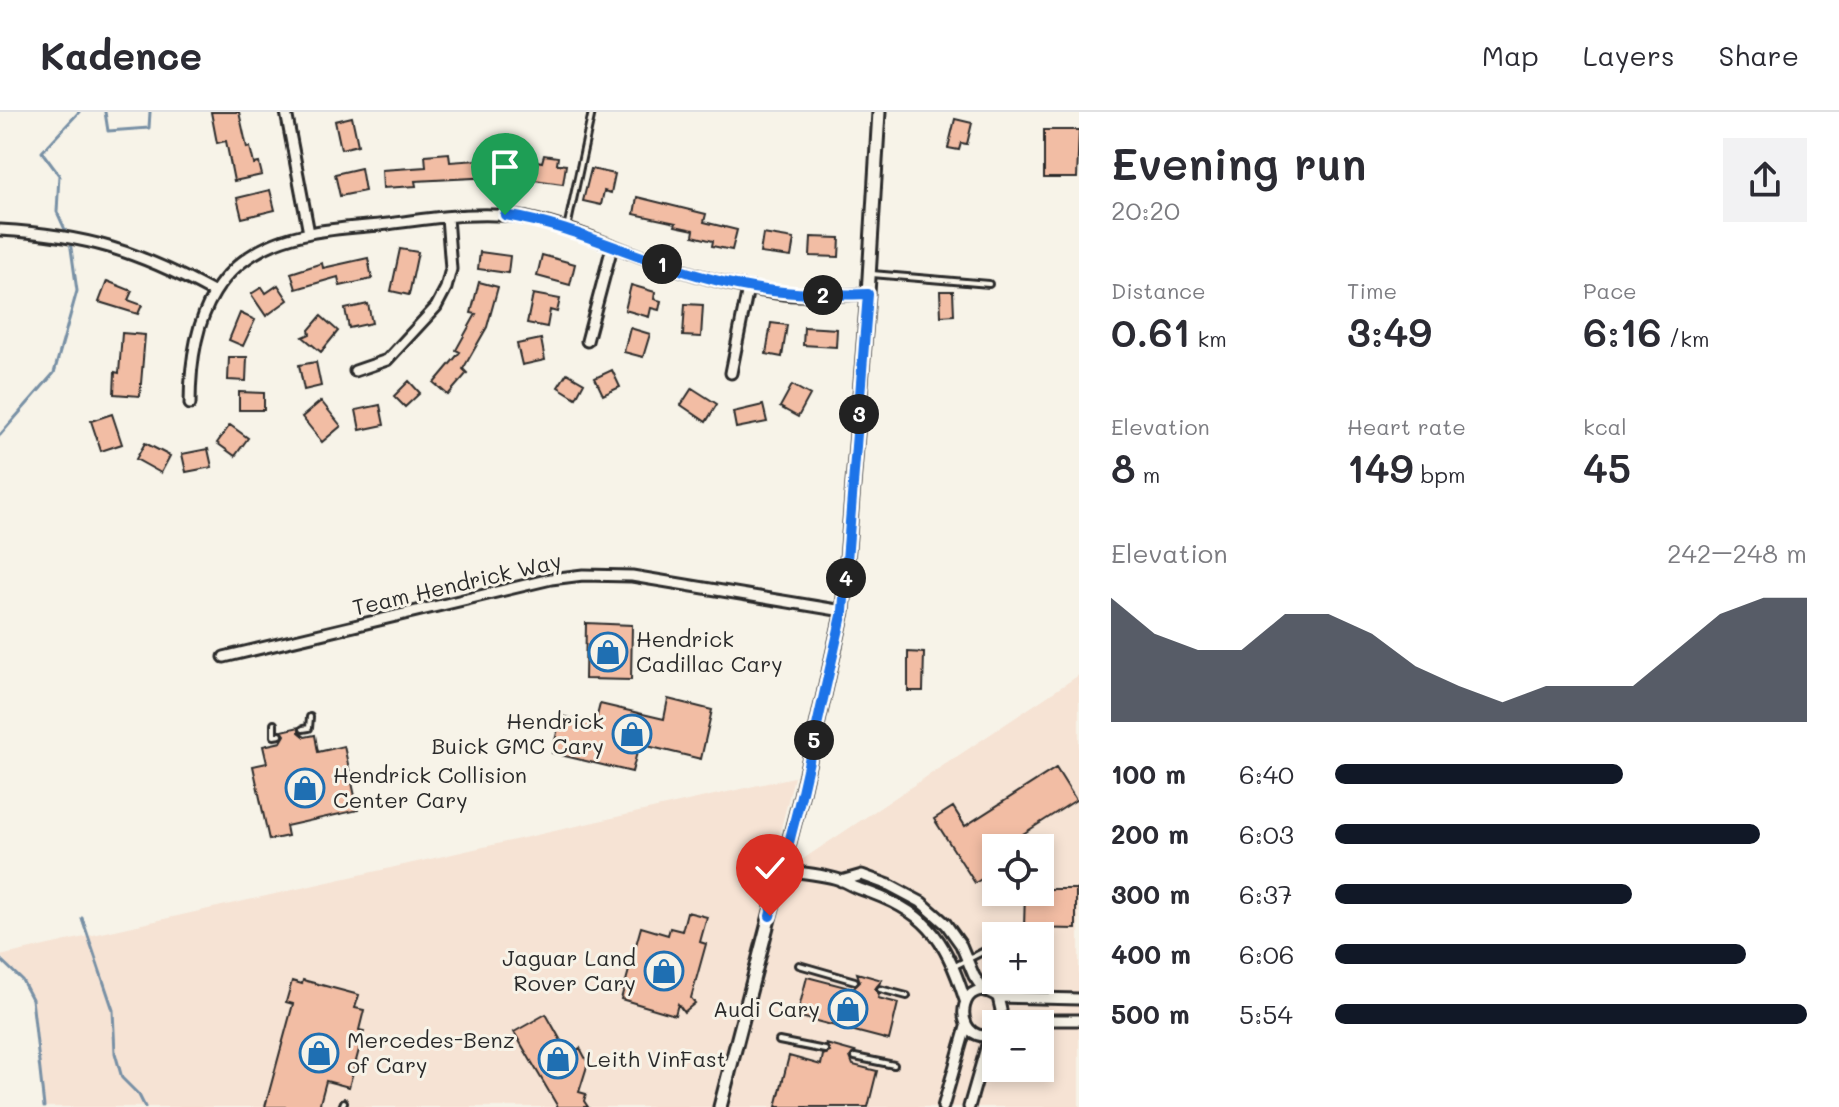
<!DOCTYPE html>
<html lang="en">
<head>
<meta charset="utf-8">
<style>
	body { margin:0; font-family:Mali,sans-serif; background:#f2f2f3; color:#2b2b33; height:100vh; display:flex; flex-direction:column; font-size:30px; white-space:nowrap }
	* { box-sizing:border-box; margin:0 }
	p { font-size:26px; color:#7c7c81 }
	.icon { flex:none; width:44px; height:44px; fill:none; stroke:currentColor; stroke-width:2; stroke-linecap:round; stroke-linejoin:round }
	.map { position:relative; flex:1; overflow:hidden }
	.panel { display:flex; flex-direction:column; background:#fff; width:760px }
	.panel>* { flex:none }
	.tools { position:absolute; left:982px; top:722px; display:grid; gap:16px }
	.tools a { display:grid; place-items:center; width:72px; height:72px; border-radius:0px; background:#fff; box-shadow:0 4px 12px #0003; font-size:40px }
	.pin { position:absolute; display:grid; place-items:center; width:68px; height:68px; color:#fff; margin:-82px -34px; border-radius:50% 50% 50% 0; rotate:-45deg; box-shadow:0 0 8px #0007 }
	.pin .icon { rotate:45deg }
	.km { position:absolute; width:40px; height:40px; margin:-20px; border-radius:50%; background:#222; color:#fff; font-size:22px; line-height:40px; text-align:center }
	.round { display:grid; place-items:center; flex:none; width:84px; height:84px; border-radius:0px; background:#f2f2f3 }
	.overview { display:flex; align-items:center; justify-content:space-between; height:136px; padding:0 32px }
	h1 { font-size:44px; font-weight:600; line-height:60px }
	.metrics { display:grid; grid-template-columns:repeat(3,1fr); gap:12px; height:136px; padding:8px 32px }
	.metrics div { display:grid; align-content:center }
	.metrics b { font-size:40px; font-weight:600 }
	.metrics small { font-size:22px; font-weight:400 }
	.metrics p { font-size:22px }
	.chart { height:224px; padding:16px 32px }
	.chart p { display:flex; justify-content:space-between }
	.chart svg { width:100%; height:144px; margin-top:8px; fill:#111827; opacity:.7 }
	ul { padding:0 32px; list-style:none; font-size:26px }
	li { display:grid; grid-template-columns:128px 96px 1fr; align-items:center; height:60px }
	li i { height:20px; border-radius:10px; background:#111827 }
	header { display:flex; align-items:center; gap:48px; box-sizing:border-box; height:112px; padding:0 40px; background:#fff; border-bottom:2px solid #e1e1e2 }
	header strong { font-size:38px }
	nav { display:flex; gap:44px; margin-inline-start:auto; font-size:28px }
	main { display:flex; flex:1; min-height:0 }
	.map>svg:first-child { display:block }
	.built { fill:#f6e3d4; fill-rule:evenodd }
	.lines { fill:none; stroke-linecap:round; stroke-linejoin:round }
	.stream { stroke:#7890a5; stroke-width:3 }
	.building { fill:#f2bda4; stroke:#2b2b2b; stroke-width:2 }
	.service-casing { stroke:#2b2b2b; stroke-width:10 }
	.minor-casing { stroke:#2b2b2b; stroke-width:15 }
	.tertiary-casing { stroke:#2b2b2b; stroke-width:17 }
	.service { stroke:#f7f3e8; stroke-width:4 }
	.minor { stroke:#f7f3e8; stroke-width:9 }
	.tertiary { stroke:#f7f3e8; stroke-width:11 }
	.route-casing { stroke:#fff; stroke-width:16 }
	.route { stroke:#1a73e8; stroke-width:10 }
	.labels { text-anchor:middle; stroke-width:6; stroke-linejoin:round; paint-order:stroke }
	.street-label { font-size:22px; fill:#2b2b2b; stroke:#f7f3e8 }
	.poi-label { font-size:22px; fill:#2b2b2b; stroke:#f7f3e8; text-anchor:start }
</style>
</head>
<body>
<header>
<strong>Kadence</strong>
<nav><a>Map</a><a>Layers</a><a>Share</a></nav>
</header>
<main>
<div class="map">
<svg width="1079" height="995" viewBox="0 0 1079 995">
	<rect width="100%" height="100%" fill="#f7f3e8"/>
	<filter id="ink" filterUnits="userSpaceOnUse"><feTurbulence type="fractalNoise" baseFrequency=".0125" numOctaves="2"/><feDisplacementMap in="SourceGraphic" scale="16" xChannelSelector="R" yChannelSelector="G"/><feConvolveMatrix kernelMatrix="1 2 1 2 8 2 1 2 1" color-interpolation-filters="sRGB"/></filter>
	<g filter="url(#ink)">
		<!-- built -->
		<path class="built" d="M1079 563V995H44L32 887 22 868 0 844 794 665 770 759 803 747ZM996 736H1040V780H996ZM996 824H1040V868H996ZM996 912H1040V956H996Z"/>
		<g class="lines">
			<!-- stream -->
			<path class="stream" d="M105 0 108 19 149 16 150 0
				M67 122 57 100 59 63 42 40 79 0
				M0 323 54 261 77 179 70 129
				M82 806 113 898 115 941 122 966 139 983 145 995
				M0 847 22 868 32 887 44 995"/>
		</g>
		<!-- building -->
		<path class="building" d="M211 0H239L247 36 250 35 254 52 259 51 262 63 234 69 226 29 217 31Z
			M352 5 358 33 341 37 335 9Z
			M955 7 972 11 967 32 961 31 959 38 948 36Z
			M1044 18H1079L1077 66H1044Z
			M449 41 450 50 505 46 506 43 542 50 544 43 558 45 557 52 566 53 563 72 492 62 493 65 415 69 416 74 383 76 382 58 426 55 425 43Z
			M361 56 365 79 340 84 335 62Z
			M591 57 615 62 611 81 604 79 601 93 583 89Z
			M270 78 275 98 242 106 237 86Z
			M637 85 706 102 704 110 737 118 732 138 712 134 713 129 693 124 694 118 675 114 676 111 634 102Z
			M763 122 794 127 791 145 760 141Z
			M811 125 840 126 839 145 810 144Z
			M400 137 418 140 409 183 391 179Z
			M480 140 510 144 508 161 478 157Z
			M542 143 575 152 570 173 537 164Z
			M368 146 372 167 340 174 338 165 296 177 291 161 322 151 323 156Z
			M107 169 132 179 128 188 142 193 138 202 99 190Z
			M479 170 498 175 487 215 463 257 467 261 448 283 434 271 460 240 456 238 476 202 471 201Z
			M278 173 288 188 266 204 251 182 262 175 266 181Z
			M631 173 655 180 654 187 661 189 659 198 651 196 649 205 625 198Z
			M940 179H953L954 203 941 204Z
			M533 182 560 187 557 200 550 198 547 215 527 211Z
			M368 192 372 211 349 216 345 197Z
			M685 192 703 193 701 225 683 224Z
			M240 201 255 208 243 234 229 228Z
			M321 204 338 219 321 240 303 225 310 222 309 218Z
			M771 211 787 213 782 245 766 242Z
			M804 215 837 217 836 235 803 233Z
			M630 216 650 222 643 245 624 240Z
			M122 221 145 223 140 284 114 282 115 260 119 261Z
			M541 227 545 248 522 253 517 232Z
			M229 245H247L246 269 228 268Z
			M316 250 321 274 304 278 299 253Z
			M612 258 620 275 603 283 595 266Z
			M567 261 584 271 576 286 558 275Z
			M409 269 420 281 405 295 394 284Z
			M792 273 810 283 798 305 780 295Z
			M692 276 717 292 706 310 681 293Z
			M239 280 264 281V298H239Z
			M321 289 341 314 322 330 302 305Z
			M380 293 384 313 360 318 356 298Z
			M763 293 767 310 736 316 733 300Z
			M112 302 122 332 101 339 91 309Z
			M230 313 248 326 235 344 217 331Z
			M145 331 170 344 161 361 136 347Z
			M208 337 212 355 186 360 182 342Z
			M586 511 632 513 631 568 585 567Z
			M908 540 924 541 923 579H908Z
			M668 587 712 598 701 647 639 632 632 660 552 641 561 604 595 612 600 592 664 607Z
			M299 615V620L305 625 315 623 318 640 344 634 358 698 286 714 288 724 269 728 253 654 267 651 263 634 281 630 285 623 282 619Z
			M1056 656 1076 688 1001 736H996V758L975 771 934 707 953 695 965 714Z
			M1040 777H1076V817L1024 816 1025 780H1040Z
			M687 800 707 805 700 830 706 832 691 886 695 891 684 900 678 892 675 903 621 887 641 815 668 823 670 816 682 819Z
			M857 861 882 868 875 877 879 882 878 886 898 891 889 928 797 904 807 865 853 877 860 870Z
			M303 868 359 883 355 896 364 898 359 918 364 919 349 975 326 969 319 995H265L293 892 286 890 292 869 302 872Z
			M546 902 569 943 580 936 588 951 579 980 586 982 584 989 588 995H558L514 920Z
			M826 932 855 940 850 945 853 953 877 959 868 995H776L789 944 821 953 823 943 830 940Z"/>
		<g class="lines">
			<defs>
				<path id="service" d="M567 116 592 0
					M872 162 989 172
					M274 612V624L280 623
					M303 617 309 616 310 605
					M799 853 855 869
					M953 855 996 833
					M880 877 907 884
					M779 929 825 938
					M855 945 894 953
					M342 995 344 990"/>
				<path id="minor" d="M286 0 309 121
					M0 118C86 123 138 139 213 180
					M587 229 612 135
					M355 259 387 248 436 195 446 176 451 157 447 105
					M731 261 748 176
					M190 292C190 205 216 139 310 121 335 116 362 115 388 112 434 106 482 98 527 106 576 116 619 138 665 153 704 166 743 177 783 182 811 185 840 183 868 182
					M224 545 551 467 583 463 632 464 843 499
					M782 758C802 761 825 762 843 769 849 772 854 775 860 777 925 799 944 823 965 888
					M841 769 862 763 889 773 921 790 946 812 961 833 974 864 984 879
					M998 885 1079 887
					M1004 912 1026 908H1079
					M996 917 983 924C951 921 961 859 998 885L1001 898 999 912
					M943 995 966 915
					M969 995 990 922"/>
				<path id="tertiary" d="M720 995 801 684 843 499 868 182 879 0"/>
			</defs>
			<!-- service casing -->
			<use href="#service" class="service-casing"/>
			<!-- minor casing -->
			<use href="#minor" class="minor-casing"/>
			<!-- tertiary casing -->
			<use href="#tertiary" class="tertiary-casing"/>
			<!-- service -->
			<use href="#service" class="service"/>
			<!-- minor -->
			<use href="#minor" class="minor"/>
			<!-- tertiary -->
			<use href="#tertiary" class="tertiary"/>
		</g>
	</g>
	<g class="lines" filter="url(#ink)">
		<defs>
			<path id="route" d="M505 103C575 114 636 147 704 165 759 181 812 184 868 182L843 499 801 684 770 804"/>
		</defs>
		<!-- route casing -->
		<use href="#route" class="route-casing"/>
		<!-- route -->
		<use href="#route" class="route"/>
	</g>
	<!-- icons -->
	<defs>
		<symbol id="shop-ring" viewBox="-11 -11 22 22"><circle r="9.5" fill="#f7f3e8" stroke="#1f6fb2" stroke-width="1.5"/><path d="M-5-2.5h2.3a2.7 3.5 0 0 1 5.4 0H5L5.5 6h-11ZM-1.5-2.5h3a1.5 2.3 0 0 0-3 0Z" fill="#1f6fb2"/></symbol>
	</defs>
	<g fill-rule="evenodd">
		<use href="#shop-ring" x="586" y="518" width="44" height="44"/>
		<use href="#shop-ring" x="610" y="600" width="44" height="44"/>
		<use href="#shop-ring" x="283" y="654" width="44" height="44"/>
		<use href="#shop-ring" x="642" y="837" width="44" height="44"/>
		<use href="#shop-ring" x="826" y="875" width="44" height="44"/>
		<use href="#shop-ring" x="297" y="919" width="44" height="44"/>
		<use href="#shop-ring" x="536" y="925" width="44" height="44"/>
	</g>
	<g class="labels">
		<!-- street labels -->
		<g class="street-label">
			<text transform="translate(457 472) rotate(-13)" y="8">Team Hendrick Way</text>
		</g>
		<!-- poi labels -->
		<g class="poi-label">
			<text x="636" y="535">Hendrick<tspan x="636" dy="25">Cadillac Cary</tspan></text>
			<text x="604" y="617" text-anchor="end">Hendrick<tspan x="604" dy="25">Buick GMC Cary</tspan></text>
			<text x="333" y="671">Hendrick Collision<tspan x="333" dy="25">Center Cary</tspan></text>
			<text x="636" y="854" text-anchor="end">Jaguar Land<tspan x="636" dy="25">Rover Cary</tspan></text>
			<text x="820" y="905" text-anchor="end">Audi Cary</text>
			<text x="347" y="936">Mercedes-Benz<tspan x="347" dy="25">of Cary</tspan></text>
			<text x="586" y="955">Leith VinFast</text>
		</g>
	</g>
</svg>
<div class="tools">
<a><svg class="icon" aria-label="locate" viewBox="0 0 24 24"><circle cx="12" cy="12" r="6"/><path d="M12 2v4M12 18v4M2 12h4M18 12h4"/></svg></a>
<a>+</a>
<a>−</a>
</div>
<div class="pin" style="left:505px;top:103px;background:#1e9e55"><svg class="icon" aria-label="arrive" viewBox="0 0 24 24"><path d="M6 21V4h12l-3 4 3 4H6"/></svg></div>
<div class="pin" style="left:770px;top:804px;background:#d93025"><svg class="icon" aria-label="check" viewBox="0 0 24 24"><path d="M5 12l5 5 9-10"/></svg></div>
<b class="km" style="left:662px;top:152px">1</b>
<b class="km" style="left:823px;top:183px">2</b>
<b class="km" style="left:859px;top:302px">3</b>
<b class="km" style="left:846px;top:466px">4</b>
<b class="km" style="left:814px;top:628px">5</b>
</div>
<section class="panel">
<div class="overview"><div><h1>Evening run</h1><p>20:20</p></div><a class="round"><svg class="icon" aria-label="share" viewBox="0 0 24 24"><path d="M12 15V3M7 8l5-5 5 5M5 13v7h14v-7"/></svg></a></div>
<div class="metrics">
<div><p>Distance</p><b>0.61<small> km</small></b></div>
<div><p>Time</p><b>3:49</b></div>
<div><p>Pace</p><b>6:16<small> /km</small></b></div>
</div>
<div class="metrics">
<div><p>Elevation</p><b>8<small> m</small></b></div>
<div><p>Heart rate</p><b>149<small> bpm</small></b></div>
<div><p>kcal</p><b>45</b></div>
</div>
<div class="chart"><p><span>Elevation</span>242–248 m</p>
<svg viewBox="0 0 160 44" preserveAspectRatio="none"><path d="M0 44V6L10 17L20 22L30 22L40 11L50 11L60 17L70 27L80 33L90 38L100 33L110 33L120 33L130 22L140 11L150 6L160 6V44z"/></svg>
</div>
<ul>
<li><b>100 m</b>6:40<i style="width:61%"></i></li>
<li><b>200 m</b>6:03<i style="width:90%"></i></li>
<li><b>300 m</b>6:37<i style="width:63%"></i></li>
<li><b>400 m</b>6:06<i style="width:87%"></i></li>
<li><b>500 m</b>5:54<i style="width:100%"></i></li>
</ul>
</section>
</main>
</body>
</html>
